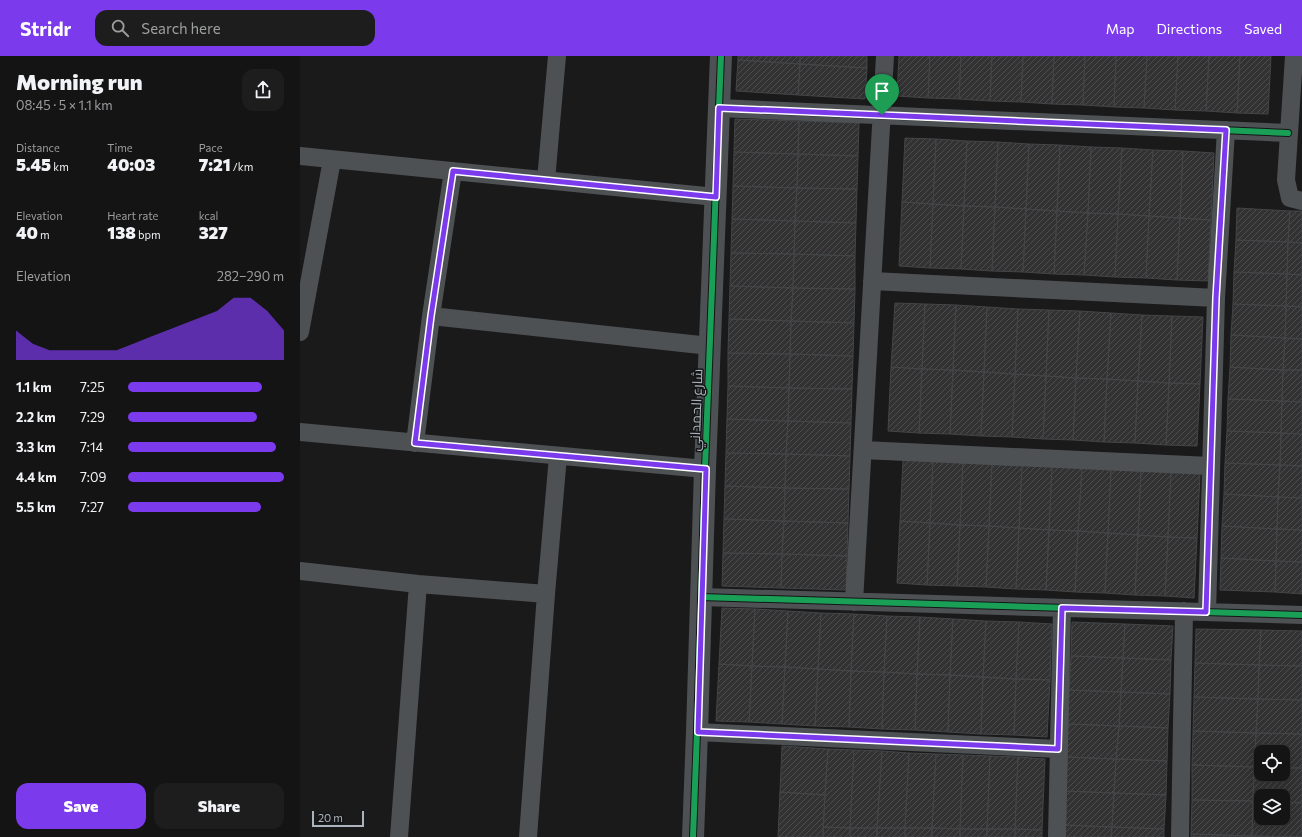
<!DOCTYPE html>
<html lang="en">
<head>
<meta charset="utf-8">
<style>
	body { margin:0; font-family:Commissioner,Cairo,sans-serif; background:#1d1d1d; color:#f1f3f6; height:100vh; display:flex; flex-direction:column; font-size:15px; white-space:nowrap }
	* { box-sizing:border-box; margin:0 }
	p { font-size:13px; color:#9d9ea0 }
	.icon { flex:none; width:22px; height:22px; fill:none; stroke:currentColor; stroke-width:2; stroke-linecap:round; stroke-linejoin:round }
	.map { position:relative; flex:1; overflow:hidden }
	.panel { display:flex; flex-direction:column; background:#141414; width:300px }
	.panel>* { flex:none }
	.controls { position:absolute; left:954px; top:689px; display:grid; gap:8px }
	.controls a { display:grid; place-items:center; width:36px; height:36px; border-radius:8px; background:#141414; box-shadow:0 4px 16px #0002,0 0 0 1px #333334; font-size:20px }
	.scale { position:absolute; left:12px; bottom:10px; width:52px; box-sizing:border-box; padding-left:4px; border:2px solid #abb4bc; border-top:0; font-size:11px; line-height:14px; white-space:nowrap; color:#abb4bc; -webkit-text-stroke:3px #141517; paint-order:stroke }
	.pin { position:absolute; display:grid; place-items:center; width:34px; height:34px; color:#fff; margin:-41px -17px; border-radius:50% 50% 50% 0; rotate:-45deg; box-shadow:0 0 4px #0007 }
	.pin .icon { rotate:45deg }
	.round { display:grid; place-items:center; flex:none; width:42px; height:42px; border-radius:12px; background:#1d1d1d }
	.overview { display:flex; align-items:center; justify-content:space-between; height:68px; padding:0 16px }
	h1 { font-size:22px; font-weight:800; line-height:30px }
	.metrics { display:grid; grid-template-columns:repeat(3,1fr); gap:6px; height:68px; padding:4px 16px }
	.metrics div { display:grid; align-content:center }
	.metrics b { font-size:17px; font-weight:800 }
	.metrics small { font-size:11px; font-weight:400 }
	.metrics p { font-size:11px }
	.chart { height:112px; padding:8px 16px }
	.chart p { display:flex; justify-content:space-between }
	.chart svg { width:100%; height:72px; margin-top:4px; fill:#7c3aed; opacity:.7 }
	.button { display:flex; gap:8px; margin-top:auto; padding:8px 16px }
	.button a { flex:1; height:46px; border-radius:12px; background:#7c3aed; color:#fff; font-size:16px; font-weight:800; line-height:46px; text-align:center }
	.button a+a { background:#1d1d1d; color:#f1f3f6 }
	ul { padding:0 16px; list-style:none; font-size:13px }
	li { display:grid; grid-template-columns:64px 48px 1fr; align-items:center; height:30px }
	li i { height:10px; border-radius:5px; background:#7c3aed }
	header { display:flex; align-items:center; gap:24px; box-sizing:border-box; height:56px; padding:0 20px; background:#7c3aed; color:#fff }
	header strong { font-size:19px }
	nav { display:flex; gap:22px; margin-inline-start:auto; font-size:14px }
	.search { width:280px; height:36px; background:#1d1d1d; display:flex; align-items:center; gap:10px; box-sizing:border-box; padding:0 14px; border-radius:12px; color:#9d9ea0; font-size:15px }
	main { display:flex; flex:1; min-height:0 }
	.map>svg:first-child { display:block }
	.building { fill:url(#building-hatch); stroke:#434547 }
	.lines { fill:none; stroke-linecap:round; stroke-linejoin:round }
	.minor { stroke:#4e5154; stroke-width:18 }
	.tertiary { stroke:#4e5154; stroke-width:22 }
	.cycleway-casing { stroke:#141517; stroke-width:8 }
	.cycleway { stroke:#1a9f57; stroke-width:6 }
	.route-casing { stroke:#fff; stroke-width:8 }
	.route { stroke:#7c3aed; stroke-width:5 }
	.labels { text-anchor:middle; stroke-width:3; stroke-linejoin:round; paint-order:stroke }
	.street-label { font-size:14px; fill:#abb4bc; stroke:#141517 }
</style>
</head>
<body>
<header>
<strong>Stridr</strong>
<div class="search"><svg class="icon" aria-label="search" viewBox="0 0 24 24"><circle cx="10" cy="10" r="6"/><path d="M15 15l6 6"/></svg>Search here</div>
<nav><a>Map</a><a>Directions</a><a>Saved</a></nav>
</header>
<main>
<section class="panel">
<div class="overview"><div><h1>Morning run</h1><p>08:45 · 5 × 1.1 km</p></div><a class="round"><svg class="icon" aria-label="share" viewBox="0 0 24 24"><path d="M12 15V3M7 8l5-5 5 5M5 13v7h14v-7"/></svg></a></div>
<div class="metrics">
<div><p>Distance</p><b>5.45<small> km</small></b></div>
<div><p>Time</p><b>40:03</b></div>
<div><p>Pace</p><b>7:21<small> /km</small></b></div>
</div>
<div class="metrics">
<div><p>Elevation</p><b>40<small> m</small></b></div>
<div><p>Heart rate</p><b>138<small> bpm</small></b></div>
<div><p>kcal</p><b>327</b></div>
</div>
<div class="chart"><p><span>Elevation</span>282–290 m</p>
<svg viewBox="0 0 160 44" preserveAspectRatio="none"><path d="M0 44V26L10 34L20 38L30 38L40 38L50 38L60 38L70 34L80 30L90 26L100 22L110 18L120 14L130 6L140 6L150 14L160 26V44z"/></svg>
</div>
<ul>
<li><b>1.1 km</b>7:25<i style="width:86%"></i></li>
<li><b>2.2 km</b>7:29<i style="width:83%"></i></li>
<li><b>3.3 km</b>7:14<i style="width:95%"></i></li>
<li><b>4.4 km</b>7:09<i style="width:100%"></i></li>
<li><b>5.5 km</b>7:27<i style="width:85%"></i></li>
</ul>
<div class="button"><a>Save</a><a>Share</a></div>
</section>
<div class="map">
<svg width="1002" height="781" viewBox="0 0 1002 781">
	<defs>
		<pattern id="building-hatch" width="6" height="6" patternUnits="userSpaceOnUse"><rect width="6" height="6" fill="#323233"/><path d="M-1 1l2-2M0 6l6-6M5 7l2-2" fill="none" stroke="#4d4d4f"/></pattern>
	</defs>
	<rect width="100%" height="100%" fill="#1a1a1b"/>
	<!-- building -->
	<path class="building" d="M438 0H500V8L438 4Z
		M500 0H567V12L500 8Z
		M599 0H630L628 42 597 40Z
		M630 0H661L659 43 628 42Z
		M661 0H692L690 45 659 43Z
		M692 0H723L721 46 690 45Z
		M723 0H754L752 48 721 46Z
		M754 0H785L783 49 752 48Z
		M785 0H816L814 51 783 49Z
		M816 0H847L844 52 814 51Z
		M847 0H878L875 54 844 52Z
		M878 0H909L906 55 875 54Z
		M909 0H940L937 57 906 55Z
		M940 0H971L968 58 937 57Z
		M438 4 500 8 498 39 436 35Z
		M500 8 567 12 565 43 498 39Z
		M435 63 499 65 498 98 434 96Z
		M499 65 559 67 558 100 498 98Z
		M605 82 636 83 633 148 602 146Z
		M636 83 667 85 664 150 633 148Z
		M667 85 698 86 695 151 664 150Z
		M698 86 729 88 726 153 695 151Z
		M729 88 760 89 757 155 726 153Z
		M760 89 791 91 788 157 757 155Z
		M791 91 822 92 818 158 788 157Z
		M822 92 853 94 849 160 818 158Z
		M853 94 883 95 880 162 849 160Z
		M883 95 914 97 911 164 880 162Z
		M434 96 498 98 497 132 433 130Z
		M498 98 558 100 557 133 497 132Z
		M433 130 497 132 495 165 432 163Z
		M497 132 557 133 556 167 495 165Z
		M602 146 633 148 630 212 599 210Z
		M633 148 664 150 661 213 630 212Z
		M664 150 695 151 692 215 661 213Z
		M695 151 726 153 723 216 692 215Z
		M937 152 990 155 988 186 936 184Z
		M726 153 757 155 754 218 723 216Z
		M757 155 788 157 784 219 754 218Z
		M990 155H1002V187L988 186Z
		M788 157 818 158 815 221 784 219Z
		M818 158 849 160 846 222 815 221Z
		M849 160 880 162 877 224 846 222Z
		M880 162 911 164 908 225 877 224Z
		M432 163 495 165 494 198 431 197Z
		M495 165 556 167 555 200 494 198Z
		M936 184 988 186 987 218 934 216Z
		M988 186 1002 187V219L987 218Z
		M431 197 494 198 493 232 430 230Z
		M494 198 555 200V233L493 232Z
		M934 216 987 218 986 250 933 248Z
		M987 218 1002 219V251L986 250Z
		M430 230 493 232 491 265 429 263Z
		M493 232 555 233 554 267 491 265Z
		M595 247 625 248 622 313 591 311Z
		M625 248 656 249 653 314 622 313Z
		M933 248 986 250 985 282 931 279Z
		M656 249 687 251 684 316 653 314Z
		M986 250 1002 251V283L985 282Z
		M687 251 718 253 715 318 684 316Z
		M718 253 749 254 746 320 715 318Z
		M749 254 780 255 776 322 746 320Z
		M780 255 811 257 807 323 776 322Z
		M811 257 842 259 838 325 807 323Z
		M842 259 872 260 869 327 838 325Z
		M872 260 903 261 900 328 869 327Z
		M429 263 491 265 490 298 428 297Z
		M491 265 554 267 553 300 490 298Z
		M931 279 985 282 983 314 930 311Z
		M985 282 1002 283V314H983Z
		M428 297 490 298 489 332 428 330Z
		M490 298 553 300 552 333 489 332Z
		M591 311 622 313 619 377 588 375Z
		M930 311 983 314 982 345 928 343Z
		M622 313 653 314 650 378 619 377Z
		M653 314 684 316 681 380 650 378Z
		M983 314H1002V346L982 345Z
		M684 316 715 318 712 381 681 380Z
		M715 318 746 320 743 383 712 381Z
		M746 320 776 322 773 384 743 383Z
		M776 322 807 323 804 386 773 384Z
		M807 323 838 325 835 387 804 386Z
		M838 325 869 327 866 389 835 387Z
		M869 327 900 328 897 390 866 389Z
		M428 330 489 332 488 365 427 363Z
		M489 332 552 333 551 367 488 365Z
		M928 343 982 345 981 377 927 375Z
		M982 345 1002 346V378L981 377Z
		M427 363 488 365 486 398 426 397Z
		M488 365 551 367 550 400 486 398Z
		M927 375 981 377 980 409 925 407Z
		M981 377 1002 378V410L980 409Z
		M426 397 486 398 485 432 425 430Z
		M486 398 550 400 549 433 485 432Z
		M603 403 633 405 630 467 600 465Z
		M633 405 663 406 660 469 630 467Z
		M663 406 692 408 689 470 660 469Z
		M925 407 980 409 978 441 924 438Z
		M692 408 722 409 719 472 689 470Z
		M722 409 752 411 749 474 719 472Z
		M980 409 1002 410V442L978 441Z
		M752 411 782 412 778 475 749 474Z
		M782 412 811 414 808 477 778 475Z
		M811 414 841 415 838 479 808 477Z
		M841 415 871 416 868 481 838 479Z
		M871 416 900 418 897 482 868 481Z
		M425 430 485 432 484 465 424 463Z
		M485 432 549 433 548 467 484 465Z
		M924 438 978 441 977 473 922 470Z
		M978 441 1002 442V474L977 473Z
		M424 463 484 465 482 498 423 497Z
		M484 465 548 467 547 500 482 498Z
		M600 465 630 467 627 529 597 527Z
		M630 467 660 469 657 530 627 529Z
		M660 469 689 470 686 531 657 530Z
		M689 470 719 472 716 533 686 531Z
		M922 470 977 473 976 505 921 502Z
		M719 472 749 474 746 534 716 533Z
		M977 473 1002 474V506L976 505Z
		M749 474 778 475 775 536 746 534Z
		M778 475 808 477 805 537 775 536Z
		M808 477 838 479 835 539 805 537Z
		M838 479 868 481 865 540 835 539Z
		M868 481 897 482 894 542 865 540Z
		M423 497 482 498 481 532 422 530Z
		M482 498 547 500 546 534 481 532Z
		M921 502 976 505 975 536 920 534Z
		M976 505 1002 506V538L975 536Z
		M422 552 455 553 452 610 419 608Z
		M455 553 488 555 485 611 452 610Z
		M488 555 521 557 518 613 485 611Z
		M521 557 554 558 551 615 518 613Z
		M554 558 587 560 584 616 551 615Z
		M587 560 620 561 617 618 584 616Z
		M620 561 653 563 650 619 617 618Z
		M653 563 686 565 683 621 650 619Z
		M686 565 719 566 716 623 683 621Z
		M719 566 752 568 750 624 716 623Z
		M772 566 825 568 823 602 771 600Z
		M825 568 873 570 871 604 823 602Z
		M896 573 961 574 959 609 895 607Z
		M961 574 1002 575V610L959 609Z
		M771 600 823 602 821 636 769 634Z
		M823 602 871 604 870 638 821 636Z
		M895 607 959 609 958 643 894 641Z
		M419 608 452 610 449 666 416 665Z
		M959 609 1002 610V644L958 643Z
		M452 610 485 611 482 668 449 666Z
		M485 611 518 613 515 670 482 668Z
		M518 613 551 615 549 671 515 670Z
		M551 615 584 616 582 673 549 671Z
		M584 616 617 618 615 674 582 673Z
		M617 618 650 619 648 676 615 674Z
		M650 619 683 621 681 678 648 676Z
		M683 621 716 623 714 679 681 678Z
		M716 623 750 624 747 681 714 679Z
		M769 634 821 636 819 670 768 668Z
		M821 636 870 638 868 672 819 670Z
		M894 641 958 643 956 677 893 675Z
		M958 643 1002 644V678L956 677Z
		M768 668 819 670 816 703 767 701Z
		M819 670 868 672 867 705 816 703Z
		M893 675 956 677 954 711 892 709Z
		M956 677 1002 678V712H983V696H961V711H954Z
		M482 690 528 693 525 739 480 736Z
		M528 693 554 694 550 772 523 771Z
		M554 694 582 695 577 772H550Z
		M582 695 609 697 605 772H577Z
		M609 697 636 698 632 772H605Z
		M636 698 663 699 660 773 632 772Z
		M663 699 690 700 687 773H660Z
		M690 700 718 701 715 773H687Z
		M718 701 745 703 742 774 715 773Z
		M767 701 816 703 814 737 765 735Z
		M816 703 867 705 866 739 814 737Z
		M892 709 954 711 953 745 892 744Z
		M954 711H961V718H983V712H1002V747L983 746V740H961V746L953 745Z
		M765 735 814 737 812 771 764 769Z
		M480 736 525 739 523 781H478Z
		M814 737 866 739 864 773 812 771Z
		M892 744 953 745 952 780 891 778Z
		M953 745 961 746V762H983V746L1002 747V781L952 780Z
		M764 769 812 771 811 781H764Z
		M523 771 550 772V781H523Z
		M812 771 864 773V781H811Z
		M550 772H577V781H550Z
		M577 772H605V781H577Z
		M605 772H632V781H605Z
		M632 772 660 773V781H632Z
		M660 773H687V781H660Z
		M687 773H715V781H687Z
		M715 773 742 774V781H715Z
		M891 778 952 780 951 781H891Z
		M952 780 1002 781H951Z"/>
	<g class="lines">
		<!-- minor -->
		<path class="minor" d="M994 0 986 124 990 142 1002 145
			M419 52 988 77
			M0 100 416 141
			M246 124 257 0
			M572 225 916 242
			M131 260 410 290
			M0 276 32 104
			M0 376 405 413
			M115 387 131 260 153 115
			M563 394 910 410
			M0 515 118 528 246 538
			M401 541 1002 559
			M554 546 585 0
			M907 556 916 242 926 74
			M397 676 759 693
			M99 781 118 528
			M228 781 246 538 258 400
			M757 781 762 552
			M880 781 884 555"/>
		<!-- tertiary -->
		<path class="tertiary" d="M393 781 397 676 405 413 421 0"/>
		<defs>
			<path id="cycleway" d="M419 52 988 77
				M401 541 1002 559
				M393 781 397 676 405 413 421 0"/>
		</defs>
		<!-- cycleway casing -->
		<use href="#cycleway" class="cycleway-casing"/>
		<!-- cycleway -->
		<use href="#cycleway" class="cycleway"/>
	</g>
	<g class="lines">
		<defs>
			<path id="route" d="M419 52 926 74 916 242 906 556 762 552 758 693 398 676 406 413 115 387 131 260 153 115 416 141Z"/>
		</defs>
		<!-- route casing -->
		<use href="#route" class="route-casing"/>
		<!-- route -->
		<use href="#route" class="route"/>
	</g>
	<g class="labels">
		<!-- street labels -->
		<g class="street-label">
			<text transform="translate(396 354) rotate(-88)" y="5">شارع الحمداني</text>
		</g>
	</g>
</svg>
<div class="controls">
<a><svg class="icon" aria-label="locate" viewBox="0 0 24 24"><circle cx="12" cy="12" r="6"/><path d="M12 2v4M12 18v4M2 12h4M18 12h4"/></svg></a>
<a><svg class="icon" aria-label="layers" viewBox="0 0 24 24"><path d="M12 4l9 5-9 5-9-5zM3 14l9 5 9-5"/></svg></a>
</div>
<div class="scale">20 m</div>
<div class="pin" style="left:582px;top:59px;background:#1e9e55"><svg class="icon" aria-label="arrive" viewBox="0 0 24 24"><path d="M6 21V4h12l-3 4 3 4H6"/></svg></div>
</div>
</main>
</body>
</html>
